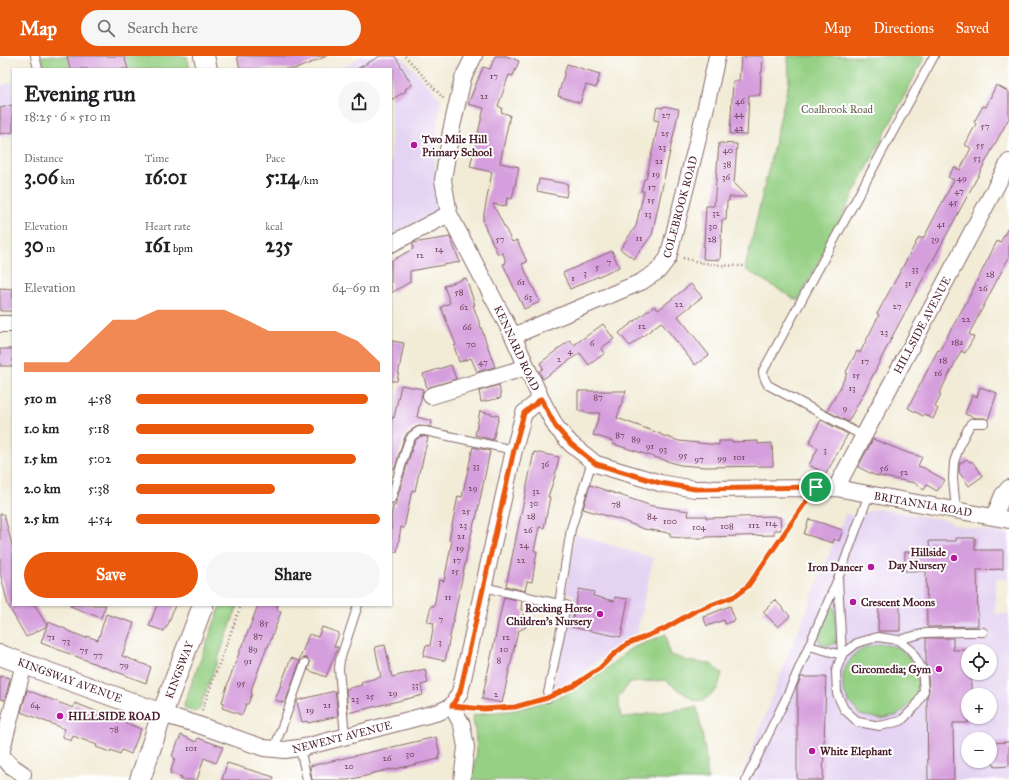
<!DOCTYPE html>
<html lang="en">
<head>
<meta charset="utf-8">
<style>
	body { margin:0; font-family:"IM FELL Great Primer",serif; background:#f6f6f6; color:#202124; height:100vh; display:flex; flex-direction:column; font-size:15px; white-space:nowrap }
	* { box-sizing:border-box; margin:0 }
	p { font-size:13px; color:#757577 }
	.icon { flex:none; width:22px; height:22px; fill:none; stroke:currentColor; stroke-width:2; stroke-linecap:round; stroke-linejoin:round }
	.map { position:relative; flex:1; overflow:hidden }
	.panel { position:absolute; left:12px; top:12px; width:380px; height:538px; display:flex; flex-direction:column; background:#fff; border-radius:0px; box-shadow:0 1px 3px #0004 }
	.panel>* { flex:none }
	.tools { position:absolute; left:961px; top:588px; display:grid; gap:8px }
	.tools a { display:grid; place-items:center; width:36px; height:36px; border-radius:50%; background:#fff; box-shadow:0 1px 3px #0004; font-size:20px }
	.pin { position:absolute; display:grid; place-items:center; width:34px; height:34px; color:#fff; margin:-17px; border:2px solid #fff; border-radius:50%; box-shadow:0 1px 4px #0007 }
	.round { display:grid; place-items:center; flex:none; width:42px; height:42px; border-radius:21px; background:#f6f6f6 }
	.headline { display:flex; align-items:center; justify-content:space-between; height:68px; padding:0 12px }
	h1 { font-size:22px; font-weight:700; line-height:30px }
	.figures { display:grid; grid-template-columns:repeat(3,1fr); gap:6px; height:68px; padding:4px 12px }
	.figures div { display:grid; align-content:center }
	.figures b { font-size:20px; font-weight:700 }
	.figures small { font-size:11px; font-weight:400 }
	.figures p { font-size:11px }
	.chart { height:112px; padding:8px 12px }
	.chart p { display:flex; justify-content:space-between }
	.chart svg { width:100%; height:72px; margin-top:4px; fill:#ea580c; opacity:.7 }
	.primary-button { display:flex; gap:8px; margin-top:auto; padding:8px 12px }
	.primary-button a { flex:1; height:46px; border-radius:24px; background:#ea580c; color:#fff; font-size:16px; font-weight:700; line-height:46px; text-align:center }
	.primary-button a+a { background:#f6f6f6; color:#202124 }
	ul { padding:0 12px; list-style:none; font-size:13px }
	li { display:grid; grid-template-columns:64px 48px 1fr; align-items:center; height:30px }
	li i { height:10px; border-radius:5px; background:#ea580c }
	header { display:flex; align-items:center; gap:24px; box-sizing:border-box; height:56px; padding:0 20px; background:#ea580c; color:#fff }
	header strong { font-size:19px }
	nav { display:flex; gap:22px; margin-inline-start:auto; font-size:14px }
	.search { width:280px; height:36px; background:#f6f6f6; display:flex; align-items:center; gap:10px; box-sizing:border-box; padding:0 14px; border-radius:22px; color:#757577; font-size:15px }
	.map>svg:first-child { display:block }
	.built { fill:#e4d3f2; fill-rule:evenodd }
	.green { fill:#96d085; stroke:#707858 }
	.building { fill:#d59edc }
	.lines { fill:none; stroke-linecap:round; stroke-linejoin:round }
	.service-casing { stroke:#856767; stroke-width:10 }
	.minor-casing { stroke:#856767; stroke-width:18 }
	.tertiary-casing { stroke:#856767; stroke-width:22 }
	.path { stroke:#856767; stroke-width:2.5; stroke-dasharray:1 3; stroke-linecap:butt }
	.service { stroke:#fff; stroke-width:8 }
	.minor { stroke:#fff; stroke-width:16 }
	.tertiary { stroke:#fff; stroke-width:20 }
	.route-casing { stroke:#fff; stroke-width:8 }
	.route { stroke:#ea580c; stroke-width:5 }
	.poi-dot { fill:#b5179e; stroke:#fff; stroke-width:1.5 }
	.labels { text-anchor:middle; stroke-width:4; stroke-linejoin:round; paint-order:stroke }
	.number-label { font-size:9px; fill:#6d3f57 }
	.park-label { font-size:11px; fill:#655d4a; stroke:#fff }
	.poi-label { font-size:11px; font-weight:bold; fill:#4a1f2b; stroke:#fff; text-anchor:start }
	.street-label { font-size:11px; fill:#4a1f2b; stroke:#fff }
</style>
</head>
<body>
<header>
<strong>Map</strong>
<div class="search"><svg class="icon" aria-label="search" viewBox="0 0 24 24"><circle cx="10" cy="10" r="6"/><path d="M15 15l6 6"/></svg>Search here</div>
<nav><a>Map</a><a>Directions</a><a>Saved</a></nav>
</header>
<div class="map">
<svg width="1009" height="724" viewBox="0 0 1009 724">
	<rect width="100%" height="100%" fill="#fff"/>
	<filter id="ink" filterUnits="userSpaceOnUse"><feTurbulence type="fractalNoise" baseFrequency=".025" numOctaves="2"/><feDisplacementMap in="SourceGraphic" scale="8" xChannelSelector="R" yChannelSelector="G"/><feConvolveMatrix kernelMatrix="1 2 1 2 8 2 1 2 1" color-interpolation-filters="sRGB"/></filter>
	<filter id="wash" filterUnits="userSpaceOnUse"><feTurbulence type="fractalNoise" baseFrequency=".012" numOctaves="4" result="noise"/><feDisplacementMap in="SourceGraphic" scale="16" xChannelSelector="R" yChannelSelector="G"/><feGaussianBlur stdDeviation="0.9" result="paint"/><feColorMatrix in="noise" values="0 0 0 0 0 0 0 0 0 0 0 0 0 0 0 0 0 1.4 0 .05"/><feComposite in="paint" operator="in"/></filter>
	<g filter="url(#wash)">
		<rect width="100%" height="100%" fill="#f2ecd7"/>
		<!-- built -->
		<path class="built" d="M362 0H401L441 43 437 72 435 107V129L439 148 437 153 433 157 391 178V13H341Z
			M13 26V79L0 82V30Z
			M878 453 951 465V468L1009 479V523H996L995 558H1009V724H740L789 597 846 457 851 460ZM968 595H990V617H968ZM968 639H990V661H968ZM968 683H990V705H968Z
			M575 478 653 502 637 577 623 586 607 597 582 617 569 626 553 634 574 539 565 536Z"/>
		<!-- green -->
		<path class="green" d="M41 0H187L190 13H45Z
			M788 0H925L798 245 745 213 789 25Z
			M221 549H238L199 654C195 657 190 654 185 653L184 648Z
			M831 551 835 552 836 587 830 589H822L818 582Z
			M666 578 669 598 688 605 711 608 722 618 717 633 703 645 693 644 665 624 630 627 618 642 621 662 697 651 705 694 708 724H472L477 695 475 674 472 660 484 657 515 654 548 645 575 634 603 615 630 593Z
			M881 588 897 591 911 603 918 619 917 636 911 647 898 659 881 663 860 659 849 646 843 633V618L846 610 854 599 866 591Z"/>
		<g id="blocks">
			<!-- building -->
			<path class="building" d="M67 0H124L128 13H70Z
				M237 0H327L296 13H240Z
				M380 0H395L412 29 405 33 406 35 391 44V13H357Z
				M495 0H506L519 5 513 20 509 19 498 50 502 52 501 56 510 59 500 107 519 111 512 143 507 142 506 150 493 148 512 186 517 184 527 206 522 208 540 246 524 253 503 208 506 207 503 197 498 198 484 169 483 163 492 116 470 111 484 52 468 48 483 11 490 13Z
				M745 0H763L762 16H761L760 39H749L747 79 730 78 733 25H739L741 2H745Z
				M567 8 600 18 596 32 586 29 580 47 558 40Z
				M996 29 1009 36V62L893 279 866 333 848 366 827 355 840 332 847 317 846 316 857 295 860 297 879 259 877 258 919 181 923 183 954 124 948 121 954 111 960 114 971 92 965 89 976 68 974 66 983 50 986 51Z
				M13 49V76L0 78V52Z
				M664 50 679 53 652 179 634 203 620 193 636 170 644 135H641L644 123H646L659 65 654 64 657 51 663 52Z
				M719 87 737 88 734 128 747 141H729V145H727L726 164H722L720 204 703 203 706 150H714Z
				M539 123 568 128 566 141 537 135Z
				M1009 170V201L969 278 974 281 965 297 961 295 939 338 941 339 935 351 938 353 933 363 924 358 923 360 908 352 938 294 939 295 968 243 997 185 1000 187Z
				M450 181 460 206 410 215V226L391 237V205L413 193V187Z
				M612 195 619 211 570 233 563 217Z
				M466 222 475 249H473L495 311 477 316 471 302 459 306 454 290 456 289 441 251 450 247 444 230Z
				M691 228 702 241 678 260 709 299 695 309 661 266 630 290 619 277 654 250 658 254Z
				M0 232 13 233V255H0Z
				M603 268 614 283 601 292 605 297 589 309 580 297 543 323 539 316 543 312 540 307 570 284 574 289Z
				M392 285 404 287 397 325H391V293Z
				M0 293H13V310H0Z
				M451 309 456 323 427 332 423 318Z
				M401 329 423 333 417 361 432 365 431 371 419 370 416 371 407 377 403 385 395 412H391V368L392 361 394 362Z
				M499 329 501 342 481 346 479 335Z
				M980 331 997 337 988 364 984 362H976L965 358 972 339 977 341Z
				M578 335H626L617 362 661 378V379L679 385 719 389V385H733V386L758 385V388L772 387 773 410 706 411 680 409 613 388V385L593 379 600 357H585V355H578Z
				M480 355 499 360 493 384 475 379Z
				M821 364 848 378 826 418 809 409 818 392 809 387Z
				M421 380 428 381 421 412H420L415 435 412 434 404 472 401 471 397 496H391V461L393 450H395L413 389 416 384Z
				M873 383 908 397 922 401 918 410 924 412 945 424 937 435 927 429 924 434 915 427 874 419 858 411Z
				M473 391 490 395 476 463H475L469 488 445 605 423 600 426 589 430 590 434 567 427 566 431 550H434L439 524 444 525 452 485 449 484 458 440 462 441Z
				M534 396 559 401 555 420 548 441H550L544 472 539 471 534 495H537L532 526 527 525 525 535 506 530Z
				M967 403 970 406 972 405 983 420 969 430 959 416V408Z
				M590 429 652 450 689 455 688 460H706V462L775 460V461H780L781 474H774V479L706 481V482H685L670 481V477L644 473 621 464 583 453Z
				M0 458H4L13 493V549H35L47 570 26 581 8 549 0 516Z
				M809 463 843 474 839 485 834 483 833 487 804 478Z
				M956 482H975V494H1003V513L977 514 978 570 927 571 926 515H905V496H930L929 485H956Z
				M579 533 594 536 593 540 614 545 615 541 628 543 621 581 571 571Z
				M504 541 522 545 521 554 524 555 522 566 526 571 518 575 502 647 482 643Z
				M775 544 790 560 778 571 763 556Z
				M879 548 900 549V575H878Z
				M70 549H106L101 562 70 550Z
				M157 549H175L167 571H166L164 575 149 570Z
				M258 549H278L277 554 281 556 268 591H267L251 634H252L251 637 252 638 248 648H246L242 659 222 652 224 647 222 646 229 624 242 589H243Z
				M730 550 735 564 725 568 724 564 707 570 703 561Z
				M106 558 134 567 122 600 151 611 146 627 41 587 48 566 66 573V574L86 582 87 580 98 584Z
				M322 571 339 577 334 591H338L326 621 308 614 310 606 307 602H304L300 605 285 647 275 644 291 602 299 605 309 578 318 581Z
				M926 582H953V594H968V617H971V639H968V667H953L954 724H928L927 641 929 634 927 612 926 610Z
				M385 589 392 621 425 613 428 627 421 629 423 639 348 657 346 633 362 629 361 626 381 621 375 591Z
				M0 620 10 622 5 644 0 643Z
				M801 621H826L823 724H797V631Z
				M27 634 73 652 75 647 141 673 131 698 122 694 120 698 111 694 110 696 96 691 97 689 73 680 71 685 63 681V677L65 673 21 656Z
				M335 635 338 660 308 667 307 665 302 666 297 646 298 644Z
				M181 679 196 686 198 682 223 691 216 707 204 702 197 724H181L182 721 170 717 175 702 172 700Z
				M436 681 440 699H438L439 703 391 714V713L370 718V719L348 724H312L310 710Z
				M1009 686V710L995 711 990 703V687Z
				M227 707 274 721 273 724H222Z"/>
		</g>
	</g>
	<g filter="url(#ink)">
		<use href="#blocks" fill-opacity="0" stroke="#856767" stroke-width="1"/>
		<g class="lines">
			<defs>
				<path id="service" d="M35 0 38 13
					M863 380 768 329C765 324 763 321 763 315L934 0
					M391 443 408 387 412 380 419 375H425L514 394
					M956 454 953 423 954 406 961 386 971 367H984
					M483 531 559 548 571 473 592 405
					M898 584 925 577 965 576H983
					M809 590 842 599 857 587 878 581 898 584 911 594 922 613 924 635 916 650 901 665 880 670 858 666 844 653 837 638 836 615 842 599 838 523 869 438
					M547 642 566 549 559 548
					M345 680 339 613 340 604 358 549
					M300 692 307 724
					M274 693 305 607
					M746 724 787 640 837 525"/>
				<path id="minor" d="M474 0 463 22 451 75 443 124 449 158 513 280 541 343 556 371 571 388 596 408 660 427 695 433 836 432 1009 464
					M391 188 449 158
					M0 268H13
					M513 280 641 226 658 215 668 202 705 55 717 0
					M431 340 527 311
					M836 432 1009 106
					M994 461 1003 439 1009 432
					M452 650 460 636 514 394 524 357 541 343
					M452 650 462 669 466 691 462 724
					M162 658 196 668 264 692 285 694 305 691 439 656 452 650
					M23 718 10 709 2 700V693L24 608"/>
				<path id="tertiary" d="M204 0 207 13
					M0 599 162 658
					M140 724 162 658 203 549"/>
			</defs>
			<!-- service casing -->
			<use href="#service" class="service-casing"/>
			<!-- minor casing -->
			<use href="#minor" class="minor-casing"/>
			<!-- tertiary casing -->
			<use href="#tertiary" class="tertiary-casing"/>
			<!-- path -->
			<path class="path" d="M405 0 444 43
				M683 202C704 208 724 210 745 210
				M558 637 573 630 600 612 613 599 627 588 664 573 695 555 735 540 748 530 755 520 806 446
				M469 652 484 653 515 651 537 645
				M202 654 241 549"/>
			<!-- service -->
			<use href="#service" class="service"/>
			<!-- minor -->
			<use href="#minor" class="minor"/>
			<!-- tertiary -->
			<use href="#tertiary" class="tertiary"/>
		</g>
	</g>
	<g class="lines" filter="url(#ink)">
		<defs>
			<path id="route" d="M541 343 556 371 571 388 596 408 660 427 695 433 816 431 755 520 748 530 735 540 695 555 664 573 627 588 613 599 600 612 573 630 547 642 515 651 484 653 452 650 460 636 514 394 524 357Z"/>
		</defs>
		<!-- route casing -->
		<use href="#route" class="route-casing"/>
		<!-- route -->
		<use href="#route" class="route"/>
	</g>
	<!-- markers -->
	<g class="poi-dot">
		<circle cx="414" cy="89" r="4"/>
		<circle cx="954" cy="502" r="4"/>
		<circle cx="871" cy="511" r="4"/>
		<circle cx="853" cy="546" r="4"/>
		<circle cx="600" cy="558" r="4"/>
		<circle cx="939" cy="613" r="4"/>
		<circle cx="60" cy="660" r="4"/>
		<circle cx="812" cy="695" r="4"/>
	</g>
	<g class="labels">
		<!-- number labels -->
		<g class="number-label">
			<text x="494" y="23">17</text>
			<text x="484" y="43">21</text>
			<text x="740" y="48">46</text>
			<text x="739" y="61">44</text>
			<text x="666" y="62">27</text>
			<text x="985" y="73">57</text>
			<text x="739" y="75">42</text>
			<text x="665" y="80">25</text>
			<text x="980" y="92">55</text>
			<text x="662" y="94">23</text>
			<text x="728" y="97">40</text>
			<text x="977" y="105">53</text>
			<text x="659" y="108">21</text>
			<text x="727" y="111">38</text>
			<text x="656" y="121">19</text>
			<text x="726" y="124">36</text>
			<text x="962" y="125">49</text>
			<text x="652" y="134">17</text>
			<text x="959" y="138">47</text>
			<text x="651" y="147">15</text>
			<text x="953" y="149">45</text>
			<text x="716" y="160">32</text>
			<text x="648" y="161">13</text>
			<text x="941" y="171">41</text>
			<text x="713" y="173">30</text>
			<text x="639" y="185">11</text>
			<text x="500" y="186">57</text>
			<text x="712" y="186">28</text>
			<text x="935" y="186">39</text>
			<text x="439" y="196">14</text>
			<text x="420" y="202">12</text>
			<text x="609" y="209">7</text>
			<text x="597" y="214">5</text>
			<text x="915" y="216">33</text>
			<text x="585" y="220">3</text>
			<text x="990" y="221">28</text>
			<text x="573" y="225">1</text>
			<text x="521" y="229">61</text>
			<text x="908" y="230">31</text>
			<text x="983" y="235">26</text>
			<text x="459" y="239">58</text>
			<text x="528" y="244">63</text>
			<text x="679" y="251">22</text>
			<text x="897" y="253">27</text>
			<text x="464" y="254">62</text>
			<text x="966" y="266">22</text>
			<text x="642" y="273">12</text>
			<text x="467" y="274">66</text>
			<text x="884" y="279">23</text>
			<text x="957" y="289">18a</text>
			<text x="592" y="290">6</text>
			<text x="471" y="291">70</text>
			<text x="570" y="298">4</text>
			<text x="559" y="306">2</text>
			<text x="943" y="307">18</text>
			<text x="865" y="308">17</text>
			<text x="483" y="309">47</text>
			<text x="938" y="320">16</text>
			<text x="856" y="322">15</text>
			<text x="852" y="335">13</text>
			<text x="598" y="344">87</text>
			<text x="845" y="355">9</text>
			<text x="620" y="382">87</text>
			<text x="636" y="386">89</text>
			<text x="650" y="393">91</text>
			<text x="663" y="396">93</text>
			<text x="825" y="397">3</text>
			<text x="683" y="402">95</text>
			<text x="739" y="404">101</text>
			<text x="722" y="405">99</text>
			<text x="699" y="406">97</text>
			<text x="545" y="411">36</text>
			<text x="476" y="413">33</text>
			<text x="884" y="415">56</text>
			<text x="904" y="419">52</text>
			<text x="473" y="435">29</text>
			<text x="536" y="438">32</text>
			<text x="534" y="450">30</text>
			<text x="616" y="451">78</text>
			<text x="466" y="458">25</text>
			<text x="531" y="463">28</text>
			<text x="652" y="463">84</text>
			<text x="670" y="468">100</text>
			<text x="771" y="470">114</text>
			<text x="463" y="472">23</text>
			<text x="754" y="472">112</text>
			<text x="727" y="473">108</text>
			<text x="699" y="474">104</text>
			<text x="528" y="477">26</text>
			<text x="461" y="483">21</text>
			<text x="524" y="492">24</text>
			<text x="460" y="495">19</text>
			<text x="457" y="507">17</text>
			<text x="521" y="507">22</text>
			<text x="455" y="518">15</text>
			<text x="448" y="544">11</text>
			<text x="441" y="566">7</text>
			<text x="264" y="570">85</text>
			<text x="258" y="583">87</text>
			<text x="51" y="584">71</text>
			<text x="506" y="584">12</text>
			<text x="66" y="588">73</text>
			<text x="440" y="589">3</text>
			<text x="253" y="596">89</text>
			<text x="504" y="596">10</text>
			<text x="84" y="597">75</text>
			<text x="98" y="602">77</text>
			<text x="499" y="607">8</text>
			<text x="248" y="608">91</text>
			<text x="124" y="612">79</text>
			<text x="241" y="630">95</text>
			<text x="415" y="632">33</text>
			<text x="393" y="640">29</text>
			<text x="496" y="641">2</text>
			<text x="370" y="643">25</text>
			<text x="355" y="646">23</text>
			<text x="35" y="652">64</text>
			<text x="327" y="652">21</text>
			<text x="310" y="657">19</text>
			<text x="114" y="676">78</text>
			<text x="191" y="695">101</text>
			<text x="410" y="701">30</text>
			<text x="387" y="705">26</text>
			<text x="349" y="713">20</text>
		</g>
		<!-- park labels -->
		<g class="park-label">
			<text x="837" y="57">Coalbrook Road</text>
		</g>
		<!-- poi labels -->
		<g class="poi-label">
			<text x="422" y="87">Two Mile Hill<tspan x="422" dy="13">Primary School</tspan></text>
			<text x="946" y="500" text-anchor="end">Hillside<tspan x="946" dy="13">Day Nursery</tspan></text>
			<text x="863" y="515" text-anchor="end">Iron Dancer</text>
			<text x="861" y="550">Crescent Moons</text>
			<text x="592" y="556" text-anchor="end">Rocking Horse<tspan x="592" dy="13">Children's Nursery</tspan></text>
			<text x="931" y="617" text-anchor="end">Circomedia; Gym</text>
			<text x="68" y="664">HILLSIDE ROAD</text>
			<text x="820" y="699">White Elephant</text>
		</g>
		<!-- street labels -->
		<g class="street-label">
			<text transform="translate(680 151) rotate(-75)" y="4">COLEBROOK ROAD</text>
			<text transform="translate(922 269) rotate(-62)" y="4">HILLSIDE AVENUE</text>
			<text transform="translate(517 292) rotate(65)" y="4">KENNARD ROAD</text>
			<text transform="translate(923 448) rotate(10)" y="4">BRITANNIA ROAD</text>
			<text transform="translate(179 614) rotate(-69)" y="4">KINGSWAY</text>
			<text transform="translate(70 624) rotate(20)" y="4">KINGSWAY AVENUE</text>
			<text transform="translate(342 681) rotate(-14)" y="4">NEWENT AVENUE</text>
		</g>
	</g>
</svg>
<div class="tools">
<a><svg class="icon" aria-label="locate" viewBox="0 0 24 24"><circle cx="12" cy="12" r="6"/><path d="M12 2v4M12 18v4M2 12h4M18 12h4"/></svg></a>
<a>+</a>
<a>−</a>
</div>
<div class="pin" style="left:816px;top:431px;background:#1e9e55"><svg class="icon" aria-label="arrive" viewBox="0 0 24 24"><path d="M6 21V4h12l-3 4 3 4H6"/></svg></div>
<section class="panel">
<div class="headline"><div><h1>Evening run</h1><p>18:25 · 6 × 510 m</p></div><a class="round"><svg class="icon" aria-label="share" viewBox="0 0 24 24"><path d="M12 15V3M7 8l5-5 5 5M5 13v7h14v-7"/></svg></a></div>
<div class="figures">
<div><p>Distance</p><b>3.06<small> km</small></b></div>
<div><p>Time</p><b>16:01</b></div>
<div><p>Pace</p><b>5:14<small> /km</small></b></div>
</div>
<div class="figures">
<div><p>Elevation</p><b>30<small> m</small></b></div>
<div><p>Heart rate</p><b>161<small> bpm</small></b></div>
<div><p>kcal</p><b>235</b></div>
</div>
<div class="chart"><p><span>Elevation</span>64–69 m</p>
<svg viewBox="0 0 160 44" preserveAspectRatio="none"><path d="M0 44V38L10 38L20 38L30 25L40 12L50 12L60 6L70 6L80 6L90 6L100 12L110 19L120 19L130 19L140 19L150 25L160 38V44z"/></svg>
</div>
<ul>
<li><b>510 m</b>4:58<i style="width:95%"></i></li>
<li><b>1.0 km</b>5:18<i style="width:73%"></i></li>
<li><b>1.5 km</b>5:02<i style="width:90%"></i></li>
<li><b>2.0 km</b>5:38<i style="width:57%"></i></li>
<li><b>2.5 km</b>4:54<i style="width:100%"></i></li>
</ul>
<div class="primary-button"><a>Save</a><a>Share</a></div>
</section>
</div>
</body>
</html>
